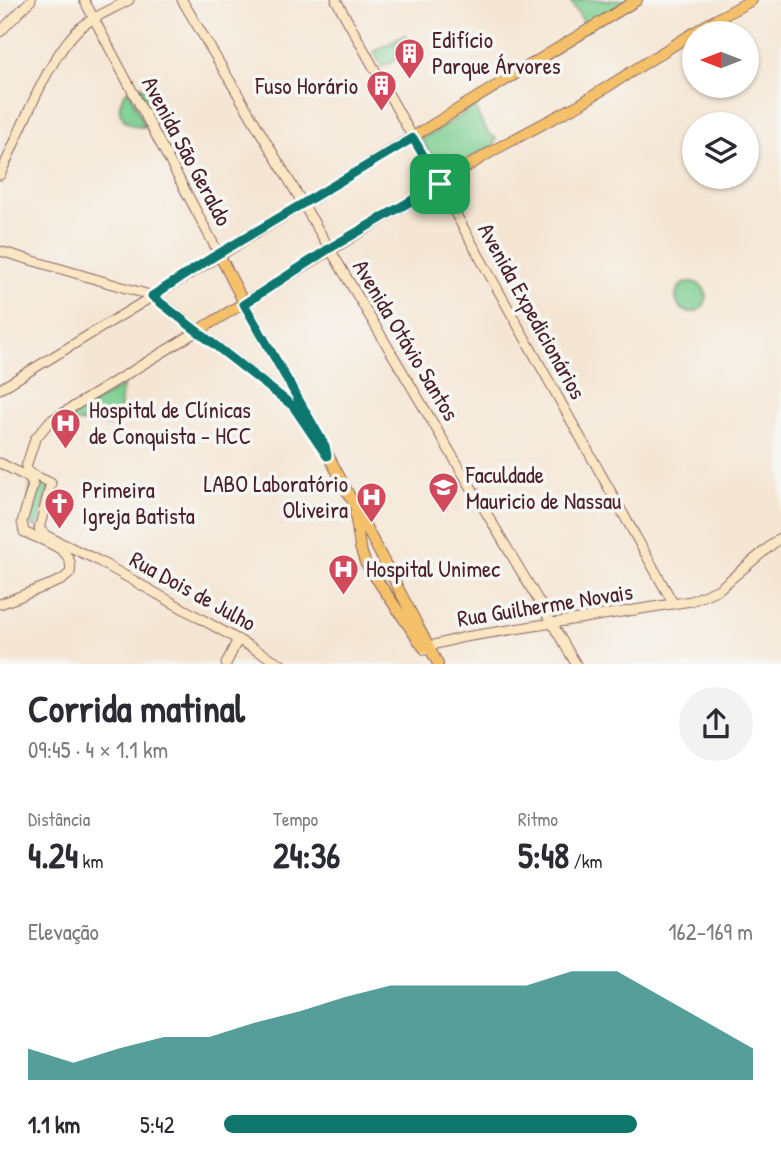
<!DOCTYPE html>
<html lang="pt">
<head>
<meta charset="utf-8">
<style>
	body { margin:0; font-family:"Patrick Hand",sans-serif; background:#f2f2f3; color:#2b2b33; height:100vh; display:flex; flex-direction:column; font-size:26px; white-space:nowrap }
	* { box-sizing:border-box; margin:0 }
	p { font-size:23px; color:#7c7c81 }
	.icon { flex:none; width:38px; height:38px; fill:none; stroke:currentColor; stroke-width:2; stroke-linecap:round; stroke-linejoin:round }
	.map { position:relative; height:664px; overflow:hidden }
	.details { display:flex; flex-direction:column; background:#fff; flex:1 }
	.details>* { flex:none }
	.needle { width:46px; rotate:270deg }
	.buttons { position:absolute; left:682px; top:21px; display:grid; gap:14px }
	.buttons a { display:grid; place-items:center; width:77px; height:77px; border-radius:50%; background:#fff; box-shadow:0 2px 5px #0004; font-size:35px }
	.pin { position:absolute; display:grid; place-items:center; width:60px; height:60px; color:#fff; margin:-30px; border-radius:14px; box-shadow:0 4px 10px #0006 }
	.round { display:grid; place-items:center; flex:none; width:74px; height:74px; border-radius:37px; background:#f2f2f3 }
	.overview { display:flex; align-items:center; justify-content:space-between; height:119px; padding:0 28px }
	h1 { font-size:38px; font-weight:700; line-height:52px }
	.metrics { display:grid; grid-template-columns:repeat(3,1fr); gap:10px; height:119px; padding:7px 28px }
	.metrics div { display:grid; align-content:center }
	.metrics b { font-size:35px; font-weight:700 }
	.metrics small { font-size:19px; font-weight:400 }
	.metrics p { font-size:19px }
	.chart { height:196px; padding:14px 28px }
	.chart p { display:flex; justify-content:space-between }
	.chart svg { width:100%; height:126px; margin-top:7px; fill:#0f766e; opacity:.7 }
	ul { padding:0 28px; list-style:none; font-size:23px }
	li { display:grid; grid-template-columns:112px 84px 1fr; align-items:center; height:52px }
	li i { height:18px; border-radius:9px; background:#0f766e }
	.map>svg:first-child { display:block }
	.green { fill:#7bce90; stroke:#62765e; stroke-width:2 }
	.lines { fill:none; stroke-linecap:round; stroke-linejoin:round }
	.stream { stroke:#6cb6e5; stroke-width:2 }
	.secondary-casing { stroke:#866566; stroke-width:11 }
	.primary-casing { stroke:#866566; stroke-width:12 }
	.secondary { stroke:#fbe6c3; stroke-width:9 }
	.primary { stroke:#f4c16a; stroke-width:10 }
	.route-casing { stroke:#fff; stroke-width:14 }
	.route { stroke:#0f766e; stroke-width:9 }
	.labels { text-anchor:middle; stroke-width:7; stroke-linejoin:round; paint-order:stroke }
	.poi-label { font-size:23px; fill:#4a1f2b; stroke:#f6f6f2; text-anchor:start }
	.street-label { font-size:23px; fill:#4a1f2b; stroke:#f6f6f2 }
</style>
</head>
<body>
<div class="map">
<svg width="781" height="664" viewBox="0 0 781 664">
	<rect width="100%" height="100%" fill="#f6f6f2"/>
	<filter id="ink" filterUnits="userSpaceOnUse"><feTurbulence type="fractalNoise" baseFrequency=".0143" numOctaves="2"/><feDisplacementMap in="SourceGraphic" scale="14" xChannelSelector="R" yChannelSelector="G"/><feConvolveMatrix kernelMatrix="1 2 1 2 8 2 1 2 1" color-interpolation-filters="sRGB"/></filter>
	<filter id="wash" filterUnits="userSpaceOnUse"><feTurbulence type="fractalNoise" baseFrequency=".00686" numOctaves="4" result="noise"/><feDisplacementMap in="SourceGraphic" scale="28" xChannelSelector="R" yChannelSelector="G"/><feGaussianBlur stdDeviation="1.57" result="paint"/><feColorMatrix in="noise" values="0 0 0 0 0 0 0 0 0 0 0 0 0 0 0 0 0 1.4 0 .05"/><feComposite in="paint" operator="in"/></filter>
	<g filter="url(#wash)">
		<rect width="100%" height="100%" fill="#f5e6d4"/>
		<!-- green -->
		<path class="green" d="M570 0H631L587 27Z
			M405 35 413 49 382 67 374 52Z
			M138 86C154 88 163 97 161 114L154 121Z
			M129 89 145 127C121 128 111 106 129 89Z
			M467 108H475L478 112V116L489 134 496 138 494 146 489 149 487 148 450 170 449 175H439L436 170 438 166 420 138 429 135 465 113Z
			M676 297a15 15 0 1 1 30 0a15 15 0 1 1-30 0Z
			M123 386 117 427 63 420Z
			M32 480 40 485 51 484 37 528 24 521Z"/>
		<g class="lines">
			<!-- stream -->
			<path class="stream" d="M469 0 470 1"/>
		</g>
	</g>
	<g filter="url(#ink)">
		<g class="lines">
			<defs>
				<path id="secondary" d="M84 0 219 254
					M182 0 576 664
					M336 0 673 603
					M0 32 31 0
					M0 175C19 135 49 54 81 27 95 16 113 9 129 0
					M0 251 153 296
					M196 332 50 421 35 439 26 467 29 473 51 483 39 529 47 536 97 560 281 664
					M0 389 153 296
					M0 463 29 478 33 485 22 522 24 532C42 541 76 548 70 573L62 580 0 604
					M425 650 429 646 465 637 691 601 719 589 781 537
					M226 664 238 639"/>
				<path id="primary" d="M219 254 248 311 311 422
					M196 332 496 149 580 104 706 25 752 0
					M326 451 438 664
					M327 456 293 406 153 296C314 198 475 98 637 0
					M355 513 360 547 365 562 423 647"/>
			</defs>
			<!-- secondary casing -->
			<use href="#secondary" class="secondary-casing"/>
			<!-- primary casing -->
			<use href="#primary" class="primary-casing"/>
			<!-- secondary -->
			<use href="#secondary" class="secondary"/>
			<!-- primary -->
			<use href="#primary" class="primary"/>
		</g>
	</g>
	<g class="lines" filter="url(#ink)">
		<defs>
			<path id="route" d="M413 138 440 184 330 248 244 304 325 446 327 456 293 406 152 296 213 257Z"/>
		</defs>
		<!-- route casing -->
		<use href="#route" class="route-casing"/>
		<!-- route -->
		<use href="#route" class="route"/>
	</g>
	<!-- icons -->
	<defs>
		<symbol id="building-pin" viewBox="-11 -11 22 30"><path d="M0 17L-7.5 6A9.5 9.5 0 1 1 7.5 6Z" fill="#d1495b" stroke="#f6f6f2"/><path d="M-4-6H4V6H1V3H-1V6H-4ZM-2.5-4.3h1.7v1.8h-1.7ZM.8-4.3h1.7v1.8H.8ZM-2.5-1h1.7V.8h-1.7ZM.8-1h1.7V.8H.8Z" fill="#fff"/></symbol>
		<symbol id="hospital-pin" viewBox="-11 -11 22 30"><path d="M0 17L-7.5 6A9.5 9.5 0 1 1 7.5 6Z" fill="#d1495b" stroke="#f6f6f2"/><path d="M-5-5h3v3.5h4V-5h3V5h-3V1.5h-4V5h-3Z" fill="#fff"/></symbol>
		<symbol id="university-pin" viewBox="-11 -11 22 30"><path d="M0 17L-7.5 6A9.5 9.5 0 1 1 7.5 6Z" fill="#d1495b" stroke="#f6f6f2"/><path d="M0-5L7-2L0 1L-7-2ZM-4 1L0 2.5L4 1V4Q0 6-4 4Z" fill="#fff"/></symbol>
		<symbol id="church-pin" viewBox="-11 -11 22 30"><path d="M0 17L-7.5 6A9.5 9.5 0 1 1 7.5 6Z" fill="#d1495b" stroke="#f6f6f2"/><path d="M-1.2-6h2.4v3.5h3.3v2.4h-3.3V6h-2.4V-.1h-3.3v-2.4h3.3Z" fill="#fff"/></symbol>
	</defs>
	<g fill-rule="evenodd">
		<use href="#building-pin" x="392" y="36" width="35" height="47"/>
		<use href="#building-pin" x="364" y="68" width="35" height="47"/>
		<use href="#hospital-pin" x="48" y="406" width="35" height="47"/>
		<use href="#university-pin" x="426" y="470" width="35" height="47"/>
		<use href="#hospital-pin" x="354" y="480" width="35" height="47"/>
		<use href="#church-pin" x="42" y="486" width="35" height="47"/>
		<use href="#hospital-pin" x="326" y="552" width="35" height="47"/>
	</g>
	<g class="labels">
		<!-- poi labels -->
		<g class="poi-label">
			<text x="432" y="48">Edifício<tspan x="432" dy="26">Parque Árvores</tspan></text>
			<text x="358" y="94" text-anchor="end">Fuso Horário</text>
			<text x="89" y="418">Hospital de Clínicas<tspan x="89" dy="26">de Conquista - HCC</tspan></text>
			<text x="466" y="483">Faculdade<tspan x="466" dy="26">Mauricio de Nassau</tspan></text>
			<text x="348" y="492" text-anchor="end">LABO Laboratório<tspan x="348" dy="26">Oliveira</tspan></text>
			<text x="82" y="498">Primeira<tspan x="82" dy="26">Igreja Batista</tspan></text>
			<text x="366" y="577">Hospital Unimec</text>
		</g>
		<!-- street labels -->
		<g class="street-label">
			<text transform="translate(187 151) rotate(62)" y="8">Avenida São Geraldo</text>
			<text transform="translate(532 311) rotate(61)" y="8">Avenida Expedicionários</text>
			<text transform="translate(406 340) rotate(59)" y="8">Avenida Otávio Santos</text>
			<text transform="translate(193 591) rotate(29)" y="8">Rua Dois de Julho</text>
			<text transform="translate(545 605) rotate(-9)" y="8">Rua Guilherme Novais</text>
		</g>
	</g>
</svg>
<div class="buttons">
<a><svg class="needle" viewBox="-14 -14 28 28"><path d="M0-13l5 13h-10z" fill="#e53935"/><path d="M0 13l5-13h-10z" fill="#7c7c81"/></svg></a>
<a><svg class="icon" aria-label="layers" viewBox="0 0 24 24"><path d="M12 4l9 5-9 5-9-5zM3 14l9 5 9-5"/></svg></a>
</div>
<div class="pin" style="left:440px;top:184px;background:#1e9e55"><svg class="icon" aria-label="arrive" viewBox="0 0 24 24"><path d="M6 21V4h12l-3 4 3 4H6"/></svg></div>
</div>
<section class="details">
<div class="overview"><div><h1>Corrida matinal</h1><p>09:45 · 4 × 1.1 km</p></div><a class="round"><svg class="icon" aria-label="share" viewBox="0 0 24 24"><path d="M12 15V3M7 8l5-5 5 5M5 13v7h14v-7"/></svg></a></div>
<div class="metrics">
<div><p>Distância</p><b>4.24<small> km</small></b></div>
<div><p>Tempo</p><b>24:36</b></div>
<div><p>Ritmo</p><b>5:48<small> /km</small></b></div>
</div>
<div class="chart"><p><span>Elevação</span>162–169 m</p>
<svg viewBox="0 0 160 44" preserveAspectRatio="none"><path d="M0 44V33L10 38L20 33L30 29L40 29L50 24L60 20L70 15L80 11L90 11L100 11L110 11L120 6L130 6L140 15L150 24L160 33V44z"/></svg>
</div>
<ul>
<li><b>1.1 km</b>5:42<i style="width:78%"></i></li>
</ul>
</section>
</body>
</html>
